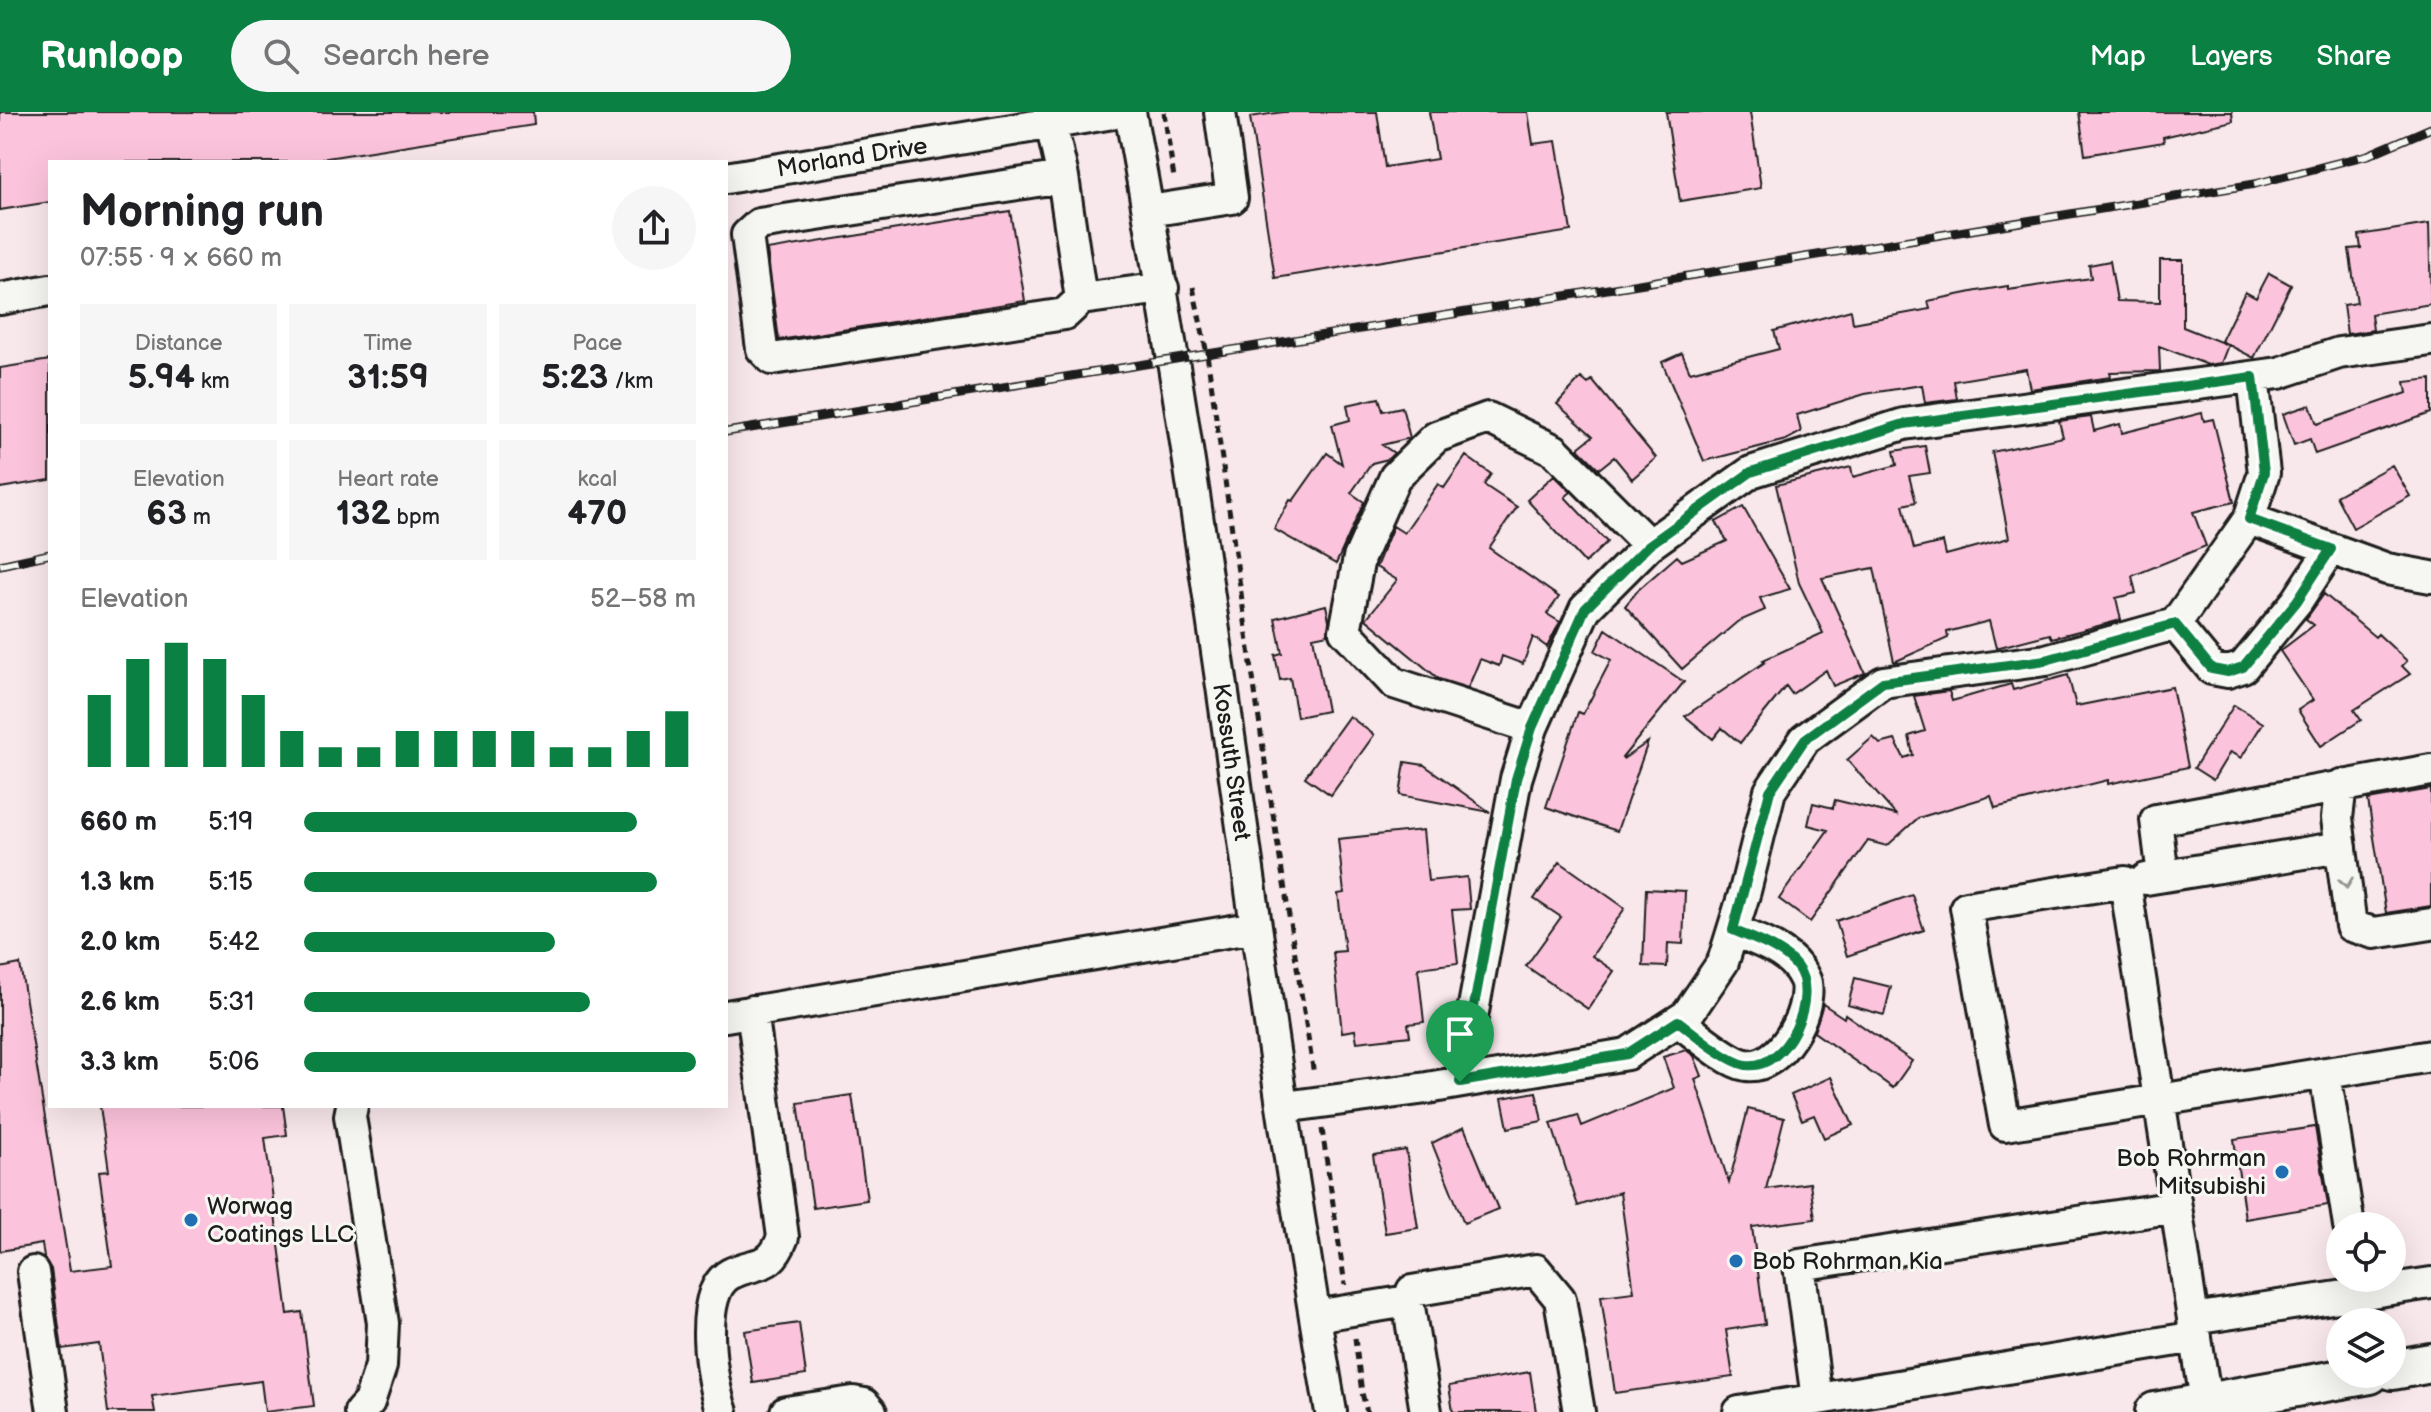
<!DOCTYPE html>
<html lang="en">
<head>
<meta charset="utf-8">
<style>
	body { margin:0; font-family:"Balsamiq Sans",sans-serif; background:#f6f6f6; color:#202124; height:100vh; display:flex; flex-direction:column; font-size:30px; white-space:nowrap }
	* { box-sizing:border-box; margin:0 }
	p { font-size:26px; color:#757577 }
	.icon { flex:none; width:44px; height:44px; fill:none; stroke:currentColor; stroke-width:2; stroke-linecap:round; stroke-linejoin:round }
	.map { position:relative; flex:1; overflow:hidden }
	.details { position:absolute; left:48px; top:48px; width:680px; height:948px; display:flex; flex-direction:column; background:#fff; border-radius:0px; box-shadow:0 8px 32px #0002 }
	.details>* { flex:none }
	.controls { position:absolute; left:2326px; top:1100px; display:grid; gap:16px }
	.controls a { display:grid; place-items:center; width:80px; height:80px; border-radius:50%; background:#fff; box-shadow:0 8px 32px #0002; font-size:40px }
	.pin { position:absolute; display:grid; place-items:center; width:68px; height:68px; color:#fff; margin:-82px -34px; border-radius:50% 50% 50% 0; rotate:-45deg; box-shadow:0 0 8px #0007 }
	.pin .icon { rotate:45deg }
	.round { display:grid; place-items:center; flex:none; width:84px; height:84px; border-radius:42px; background:#f6f6f6 }
	.headline { display:flex; align-items:center; justify-content:space-between; height:136px; padding:0 32px }
	h1 { font-size:44px; font-weight:700; line-height:60px }
	.stats { display:grid; grid-template-columns:repeat(3,1fr); gap:12px; height:136px; padding:8px 32px }
	.stats div { display:grid; align-content:center; border-radius:0px; background:#f6f6f6; text-align:center }
	.stats b { font-size:34px; font-weight:700 }
	.stats small { font-size:22px; font-weight:400 }
	.stats p { font-size:22px }
	.chart { height:224px; padding:16px 32px }
	.chart p { display:flex; justify-content:space-between }
	.chart svg { width:100%; height:144px; margin-top:8px; stroke:#0b8043; stroke-width:6 }
	ul { padding:0 32px; list-style:none; font-size:26px }
	li { display:grid; grid-template-columns:128px 96px 1fr; align-items:center; height:60px }
	li i { height:20px; border-radius:10px; background:#0b8043 }
	header { display:flex; align-items:center; gap:48px; box-sizing:border-box; height:112px; padding:0 40px; background:#0b8043; color:#fff }
	header strong { font-size:38px }
	nav { display:flex; gap:44px; margin-inline-start:auto; font-size:28px }
	.search { width:560px; height:72px; background:#f6f6f6; display:flex; align-items:center; gap:20px; box-sizing:border-box; padding:0 28px; border-radius:44px; color:#757577; font-size:30px }
	.map>svg:first-child { display:block }
	.building { fill:#fcc4dc; stroke:#1c1c1c; stroke-width:2 }
	.lines { fill:none; stroke-linecap:round; stroke-linejoin:round }
	.minor-casing { stroke:#1c1c1c; stroke-width:36 }
	.major-casing { stroke:#1c1c1c; stroke-width:44 }
	.path { stroke:#1c1c1c; stroke-width:5; stroke-dasharray:8 6; stroke-linecap:butt }
	.minor { stroke:#f6f6f2; stroke-width:30 }
	.major { stroke:#f6f6f2; stroke-width:38 }
	.rail-casing { stroke:#1c1c1c; stroke-width:9 }
	.rail { stroke:#f6f6f2; stroke-width:6; stroke-dasharray:18; stroke-linecap:butt }
	.oneway { stroke:#949492 }
	.route-casing { stroke:#fff; stroke-width:16 }
	.route { stroke:#0b8043; stroke-width:10 }
	.poi-dot { fill:#1f6fb2; stroke:#f6f6f2; stroke-width:3 }
	.labels { text-anchor:middle; stroke-width:6; stroke-linejoin:round; paint-order:stroke }
	.street-label { font-size:24px; fill:#1c1c1c; stroke:#f6f6f2 }
	.poi-label { font-size:24px; fill:#1c1c1c; stroke:#f6f6f2; text-anchor:start }
</style>
</head>
<body>
<header>
<strong>Runloop</strong>
<div class="search"><svg class="icon" aria-label="search" viewBox="0 0 24 24"><circle cx="10" cy="10" r="6"/><path d="M15 15l6 6"/></svg>Search here</div>
<nav><a>Map</a><a>Layers</a><a>Share</a></nav>
</header>
<div class="map">
<svg width="2431" height="1300" viewBox="0 0 2431 1300">
	<rect width="100%" height="100%" fill="#f8e7eb"/>
	<filter id="ink" filterUnits="userSpaceOnUse"><feTurbulence type="fractalNoise" baseFrequency=".0125" numOctaves="2"/><feDisplacementMap in="SourceGraphic" scale="16" xChannelSelector="R" yChannelSelector="G"/><feConvolveMatrix kernelMatrix="1 2 1 2 8 2 1 2 1" color-interpolation-filters="sRGB"/></filter>
	<g filter="url(#ink)">
		<!-- building -->
		<path class="building" d="M0 0H533L534 13 302 50H50V90L0 98Z
			M1283 0H1377L1385 55 1437 47 1429 0H1528L1533 32 1556 29 1571 119 1275 166 1250 5Z
			M1666 0H1750L1761 76 1680 89Z
			M2079 0H2232L2233 9 2163 25 2164 30 2085 43Z
			M1010 99 1025 189 779 228 767 138Z
			M2429 112 2431 192 2371 202 2373 218 2347 222 2343 193 2357 191 2349 137 2361 136 2359 123Z
			M2160 148H2183V215L2228 233 2221 251 2208 253 2159 234 2160 259 2110 260 2111 265 2030 277 2026 257 1954 269 1957 287 1925 291 1922 273 1865 282 1797 303 1801 320 1786 328 1704 349 1662 250 1682 241 1690 260 1779 237 1774 219 1851 198 1853 211 1930 197 1928 189 1977 179 2008 174V178L2091 166 2089 153 2110 149 2117 189 2160 190Z
			M2269 161 2291 173 2254 246 2221 229 2245 180 2256 186Z
			M50 248V368L0 376V256Z
			M1581 266 1588 272 1592 268 1656 346 1632 367 1614 345 1599 357 1578 336 1593 324 1557 292Z
			M2431 267V301L2315 342 2310 327 2294 333 2283 302 2310 293 2317 312 2407 281 2405 270Z
			M1379 286 1383 299 1402 295 1410 326 1382 333 1394 341 1388 347 1372 351 1351 381 1364 390 1336 452 1274 417 1290 388 1293 389 1327 341 1342 352 1332 313 1350 308 1347 293Z
			M2202 301 2204 309 2213 307 2234 390 2193 400 2206 434 2132 464 2136 481 2116 486 2121 508 2052 526 2050 522 1996 536 1989 509 1947 520 1948 526 1894 550 1874 456 1822 466 1865 561 1833 574 1826 558 1792 582 1786 574 1740 631 1722 616 1713 627 1685 604 1765 550 1763 548 1823 521 1799 471 1776 373 1851 355 1853 365 1897 353 1894 339 1925 334 1930 361 1909 364 1916 390 1903 393 1914 437 1943 430 1946 443 2009 426 1992 340 2063 325 2059 309 2091 305 2094 319 2120 312 2122 321Z
			M1466 344 1491 362 1484 373 1517 395 1489 436 1559 485 1547 502 1560 510 1547 535 1533 525 1523 552 1502 544 1499 554 1480 547 1468 576 1439 567 1366 507 1397 468 1376 455 1393 414 1404 421 1438 372 1444 376Z
			M2392 353 2410 384 2353 416 2336 384Z
			M1554 363 1571 380 1565 385 1607 430 1585 451 1527 388Z
			M1743 395 1790 477 1760 486 1765 498 1737 510 1682 557 1625 494 1638 478 1677 444 1682 449 1727 429 1716 410Z
			M2324 482 2375 525 2378 522 2407 549 2402 554 2410 562 2354 598 2361 608 2321 634 2298 598 2313 588 2280 539 2314 513 2306 507Z
			M1326 493 1329 508 1328 522 1313 525 1327 599 1297 605 1290 566 1280 568 1275 543 1282 541 1275 506Z
			M1606 517 1684 570 1622 646 1623 647 1648 630 1617 719 1546 695 1578 600 1583 602 1611 548 1595 539Z
			M2068 563 2076 594 2172 575 2188 655 2108 672V668L1995 696 1991 684 1918 706 1887 734 1868 729 1810 810 1779 787 1828 718 1808 713 1813 691 1833 696 1835 688 1896 703 1847 648 1873 625 1880 632 1895 628 1904 646 1913 643 1909 624 1925 619 1914 584 1949 579 1952 589 2011 572 2013 578Z
			M2234 593 2263 611 2241 646 2230 640 2213 668 2194 656Z
			M1349 604 1374 623 1331 683 1305 665Z
			M1405 650 1424 653 1490 700 1400 683Z
			M2431 677V794L2386 801 2368 688Z
			M1423 718 1428 769 1467 765 1470 797 1452 798 1458 851 1418 856 1424 910 1408 912 1410 924 1357 930 1355 918 1342 920 1333 840 1345 839 1338 782 1344 781 1338 727Z
			M1560 750 1625 796 1592 844 1614 859 1588 897 1526 854 1561 805 1534 787Z
			M1646 777 1685 779 1683 832 1668 831 1667 855 1643 854Z
			M1912 783 1924 818 1847 844 1836 809Z
			M20 852 70 1159 112 1154 99 1060 109 1059 100 994H283L287 1023 265 1026 288 1202 302 1200 314 1294 265 1300 261 1269 152 1284 155 1300H108L99 1232 62 1237 51 1157 44 1146 42 1132 0 1139V856Z
			M1855 866 1891 875 1884 903 1848 893Z
			M1823 892 1844 906 1845 902 1912 949 1893 976 1814 920Z
			M1686 938 1694 944 1702 964 1695 967 1729 1071 1748 997 1784 1006 1766 1077 1810 1071 1815 1107 1752 1115 1765 1212 1726 1218 1733 1265 1615 1281 1601 1184 1634 1180 1620 1080 1578 1094 1551 1011 1578 1003 1582 1014 1674 976 1663 945Z
			M1831 965 1853 1013 1824 1026 1814 1003 1802 1008 1791 983Z
			M1536 980 1542 1009 1508 1016 1502 986Z
			M852 983 867 1088 813 1096 798 991Z
			M1464 1015 1498 1097 1464 1111 1432 1031Z
			M2315 1015 2328 1093 2245 1107 2234 1027Z
			M1406 1038 1418 1116 1385 1121 1373 1043Z
			M799 1211 806 1263 753 1271 745 1219Z
			M1530 1260 1536 1300H1453L1449 1274Z"/>
		<g class="lines">
			<defs>
				<path id="minor" d="M1130 0C1211 431 1256 868 1331 1300
					M1051 12 1063 65 1081 187 1163 176
					M1063 65 759 112 747 123 762 237 772 247 1065 202 1081 187
					M726 66 1119 0
					M1149 99 1232 86 1220 0
					M0 187 50 178
					M2249 407 2264 361 2253 265
					M2175 512 2212 557 2228 560 2243 555 2297 489 2331 437
					M1532 616 1394 571 1345 519 1359 446 1395 365 1436 325 1488 306 1554 338 1649 433
					M2341 673 2337 706 2351 814 2374 821 2431 812
					M2163 764 2156 708 2431 658
					M2146 767 2341 735
					M726 904 1256 815
					M1678 909C1695 921 1727 950 1746 953 1781 958 1811 900 1806 871 1805 867 1800 858 1797 855 1783 836 1753 827 1733 818
					M2325 961 2349 1114
					M1460 970 1516 667 1532 616 1585 497 1649 433 1751 360 1904 312 2279 261 2339 241 2431 228
					M352 994 350 1004 383 1211 381 1254 369 1290 360 1300
					M1284 995 1427 976 1627 942 1687 903 1723 850 1745 779 1770 679 1805 627 1883 570 2046 548 2175 512 2249 407 2387 457 2431 465
					M33 1160 53 1300
					M1408 1189 1412 1179 1536 1158 1560 1187 1579 1300
					M1315 1204 1408 1189 1426 1300
					M2193 1207 2431 1171
					M1817 1287 1799 1153 2176 1095
					M722 1300C711 1271 696 1180 730 1162 757 1148 770 1160 783 1125L752 899
					M786 1300 853 1290 864 1292 871 1300
					M1739 1300 2196 1225
					M2208 1300C2196 1232 2187 1164 2176 1095 2159 987 2142 879 2125 770L1966 795 2005 1013 2431 944"/>
				<path id="major" d="M2392 1258 2431 1251
					M2155 1300 2370 1262"/>
			</defs>
			<!-- minor casing -->
			<use href="#minor" class="minor-casing"/>
			<!-- major casing -->
			<use href="#major" class="major-casing"/>
			<!-- path -->
			<path class="path" d="M1164 0 1174 66
				M1193 175 1207 242 1267 664 1314 963
				M1322 1017 1345 1173
				M1355 1226 1362 1281 1367 1300"/>
			<!-- minor -->
			<use href="#minor" class="minor"/>
			<!-- major -->
			<use href="#major" class="major"/>
			<defs>
				<path id="rail" d="M726 320 2255 72 2368 43 2431 16
					M0 453 50 442"/>
			</defs>
			<!-- rail casing -->
			<use href="#rail" class="rail-casing"/>
			<!-- rail -->
			<use href="#rail" class="rail"/>
		</g>
		<!-- one-way arrows -->
		<defs><path id="oneway-chevron" d="M-2-3.5L2.5 0L-2 3.5" fill="none" stroke-width="1.6" stroke-linecap="round" stroke-linejoin="round" transform="scale(2)"/></defs>
		<use class="oneway" href="#oneway-chevron" transform="translate(2346 771) rotate(83)"/>
	</g>
	<g class="lines" filter="url(#ink)">
		<defs>
			<path id="route" d="M2253 265 2264 361 2249 407 2331 437 2297 489 2243 555 2228 560 2212 557 2175 512 2046 548 1883 570 1805 627 1770 679 1733 818C1753 827 1783 836 1797 855 1820 884 1787 959 1746 953 1727 950 1694 921 1678 909L1627 942 1460 970 1516 667 1532 616 1585 497 1649 433 1751 360 1904 312Z"/>
		</defs>
		<!-- route casing -->
		<use href="#route" class="route-casing"/>
		<!-- route -->
		<use href="#route" class="route"/>
	</g>
	<!-- markers -->
	<g class="poi-dot">
		<circle cx="2282" cy="1060" r="8"/>
		<circle cx="191" cy="1108" r="8"/>
		<circle cx="1736" cy="1149" r="8"/>
	</g>
	<g class="labels">
		<!-- street labels -->
		<g class="street-label">
			<text transform="translate(852 45) rotate(-9)" y="8">Morland Drive</text>
			<text transform="translate(1232 650) rotate(82)" y="8">Kossuth Street</text>
		</g>
		<!-- poi labels -->
		<g class="poi-label">
			<text x="2266" y="1054" text-anchor="end">Bob Rohrman<tspan x="2266" dy="28">Mitsubishi</tspan></text>
			<text x="207" y="1102">Worwag<tspan x="207" dy="28">Coatings LLC</tspan></text>
			<text x="1752" y="1157">Bob Rohrman Kia</text>
		</g>
	</g>
</svg>
<div class="controls">
<a><svg class="icon" aria-label="locate" viewBox="0 0 24 24"><circle cx="12" cy="12" r="6"/><path d="M12 2v4M12 18v4M2 12h4M18 12h4"/></svg></a>
<a><svg class="icon" aria-label="layers" viewBox="0 0 24 24"><path d="M12 4l9 5-9 5-9-5zM3 14l9 5 9-5"/></svg></a>
</div>
<div class="pin" style="left:1460px;top:970px;background:#1e9e55"><svg class="icon" aria-label="arrive" viewBox="0 0 24 24"><path d="M6 21V4h12l-3 4 3 4H6"/></svg></div>
<section class="details">
<div class="headline"><div><h1>Morning run</h1><p>07:55 · 9 × 660 m</p></div><a class="round"><svg class="icon" aria-label="share" viewBox="0 0 24 24"><path d="M12 15V3M7 8l5-5 5 5M5 13v7h14v-7"/></svg></a></div>
<div class="stats">
<div><p>Distance</p><b>5.94<small> km</small></b></div>
<div><p>Time</p><b>31:59</b></div>
<div><p>Pace</p><b>5:23<small> /km</small></b></div>
</div>
<div class="stats">
<div><p>Elevation</p><b>63<small> m</small></b></div>
<div><p>Heart rate</p><b>132<small> bpm</small></b></div>
<div><p>kcal</p><b>470</b></div>
</div>
<div class="chart"><p><span>Elevation</span>52–58 m</p>
<svg viewBox="0 0 160 44" preserveAspectRatio="none"><path d="M5 44V22M15 44V11M25 44V6M35 44V11M45 44V22M55 44V33M65 44V38M75 44V38M85 44V33M95 44V33M105 44V33M115 44V33M125 44V38M135 44V38M145 44V33M155 44V27"/></svg>
</div>
<ul>
<li><b>660 m</b>5:19<i style="width:85%"></i></li>
<li><b>1.3 km</b>5:15<i style="width:90%"></i></li>
<li><b>2.0 km</b>5:42<i style="width:64%"></i></li>
<li><b>2.6 km</b>5:31<i style="width:73%"></i></li>
<li><b>3.3 km</b>5:06<i style="width:100%"></i></li>
</ul>
</section>
</div>
</body>
</html>
